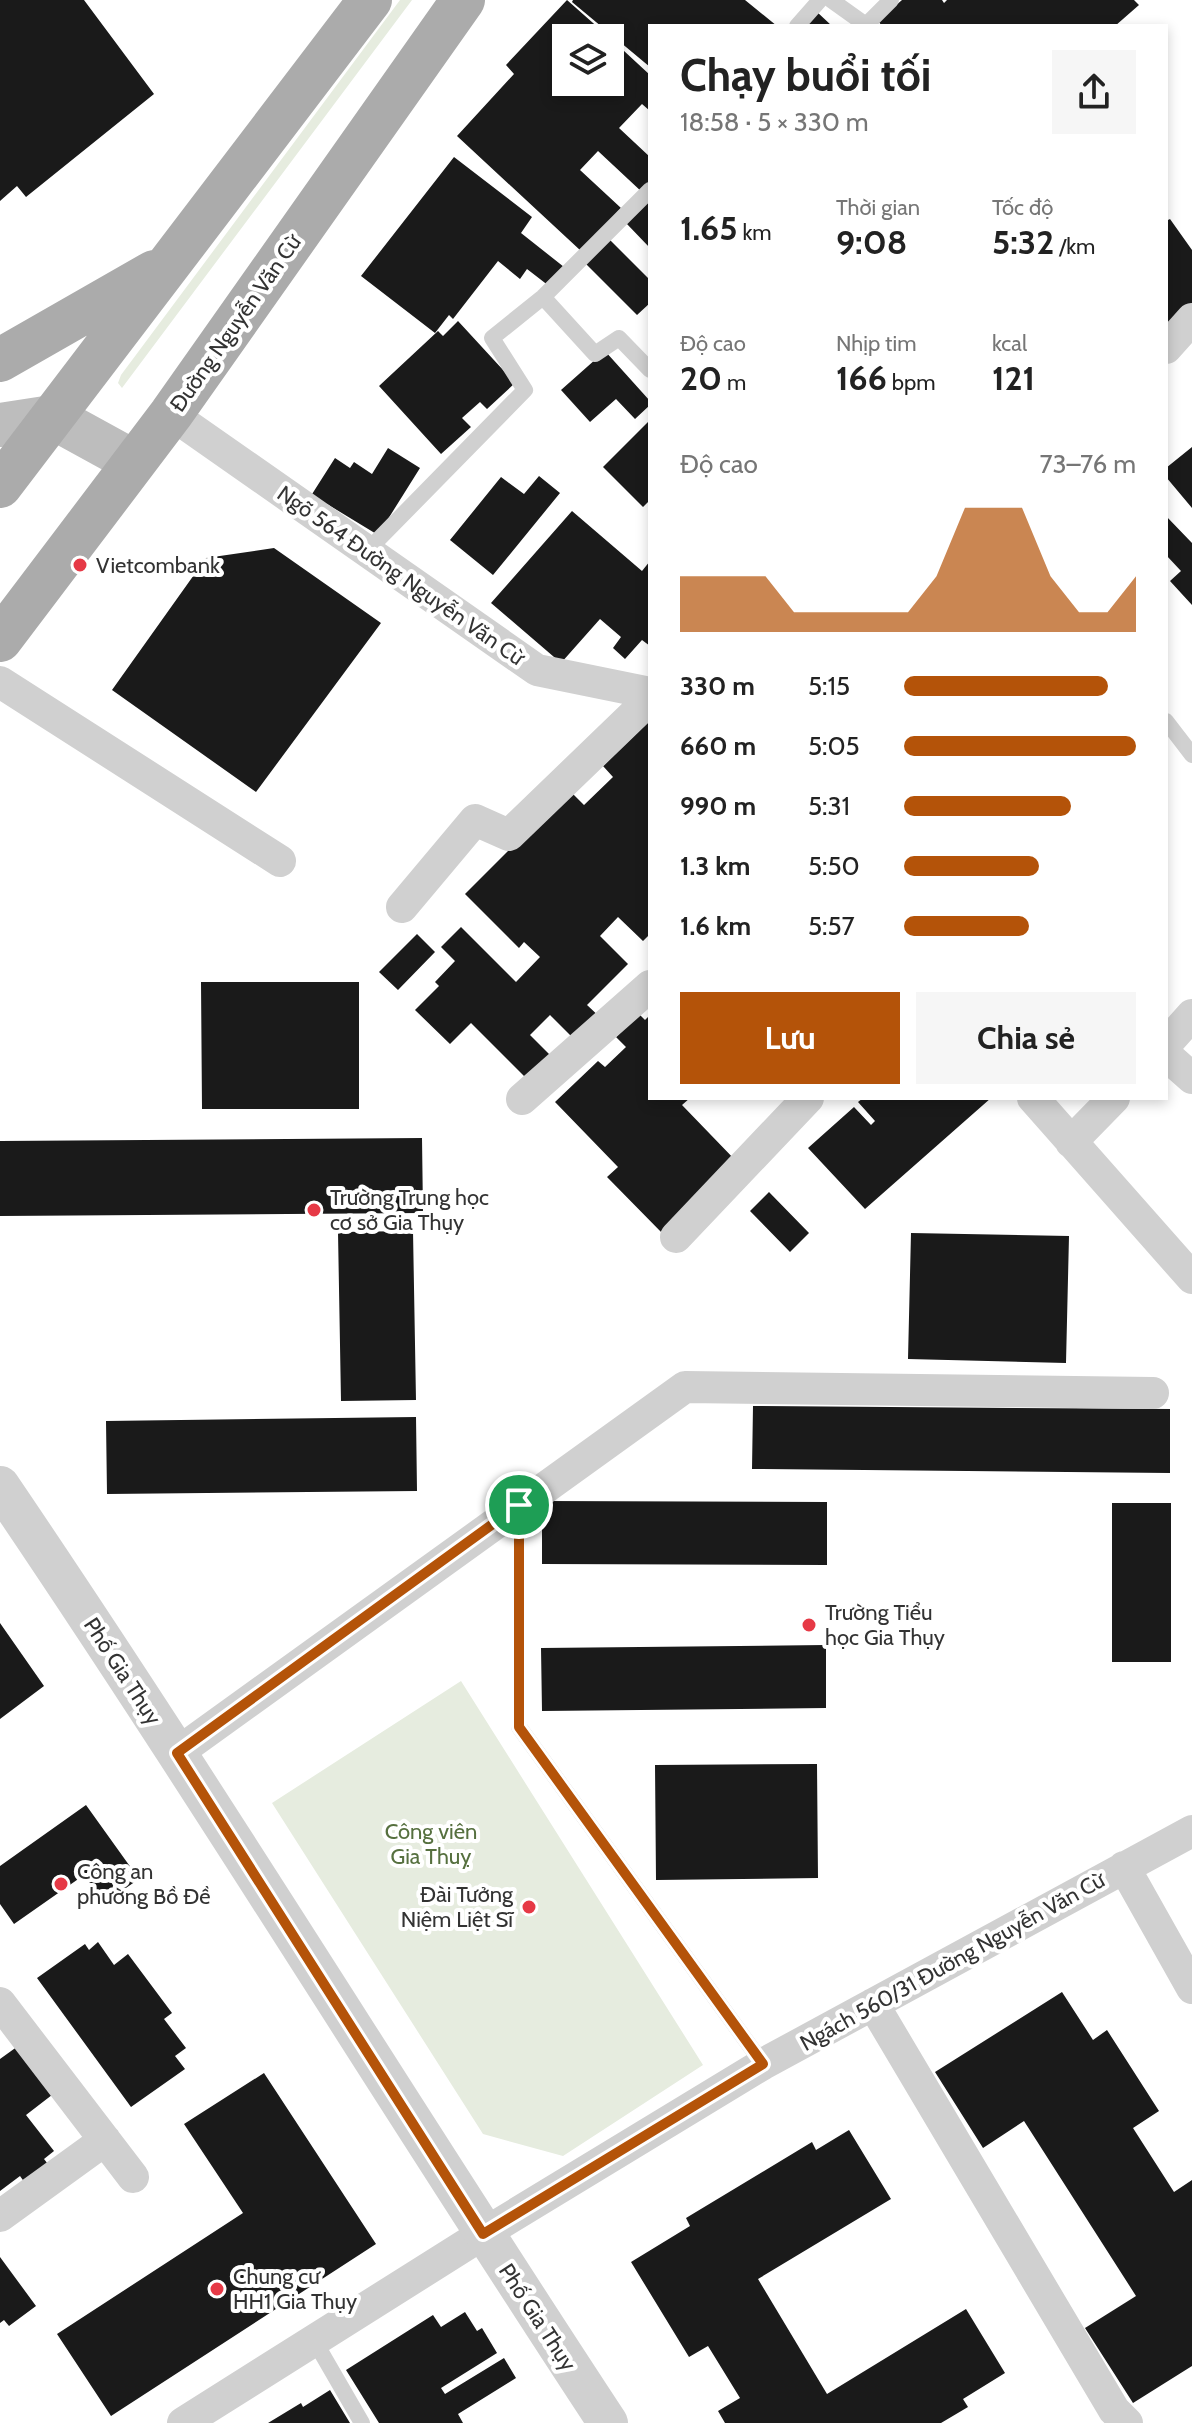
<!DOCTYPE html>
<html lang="vi">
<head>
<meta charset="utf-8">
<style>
	body { margin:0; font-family:Cabin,sans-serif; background:#f6f6f6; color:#222; height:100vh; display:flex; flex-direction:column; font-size:30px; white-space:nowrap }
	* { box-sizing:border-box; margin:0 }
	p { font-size:26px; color:#767676 }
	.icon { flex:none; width:44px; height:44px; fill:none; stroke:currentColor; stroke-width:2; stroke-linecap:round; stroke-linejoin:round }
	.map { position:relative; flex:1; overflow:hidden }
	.details { position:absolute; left:648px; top:24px; width:520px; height:1076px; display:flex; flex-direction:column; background:#fff; border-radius:0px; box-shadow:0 4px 12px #0003 }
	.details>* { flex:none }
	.tools { position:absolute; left:552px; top:24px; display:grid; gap:16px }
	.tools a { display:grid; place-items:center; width:72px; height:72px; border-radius:0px; background:#fff; box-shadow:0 4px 12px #0003; font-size:40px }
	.pin { position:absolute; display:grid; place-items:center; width:68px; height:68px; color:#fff; margin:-34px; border:4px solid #fff; border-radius:50%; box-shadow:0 2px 8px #0007 }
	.round { display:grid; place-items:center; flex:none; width:84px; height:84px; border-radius:0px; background:#f6f6f6 }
	.head { display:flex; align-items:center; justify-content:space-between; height:136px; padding:0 32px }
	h1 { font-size:44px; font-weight:700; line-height:60px }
	.stats { display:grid; grid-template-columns:repeat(3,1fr); gap:12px; height:136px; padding:8px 32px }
	.stats div { display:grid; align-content:center }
	.stats b { font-size:34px; font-weight:700 }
	.stats small { font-size:22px; font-weight:400 }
	.stats p { font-size:22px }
	.chart { height:224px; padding:16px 32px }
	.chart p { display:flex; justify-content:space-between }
	.chart svg { width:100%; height:144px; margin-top:8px; fill:#b45309; opacity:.7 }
	.primary-button { display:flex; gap:16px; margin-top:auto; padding:16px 32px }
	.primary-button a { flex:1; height:92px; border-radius:0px; background:#b45309; color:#fff; font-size:32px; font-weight:700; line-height:92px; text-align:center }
	.primary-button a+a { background:#f6f6f6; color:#222 }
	ul { padding:0 32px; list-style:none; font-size:26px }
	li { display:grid; grid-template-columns:128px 96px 1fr; align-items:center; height:60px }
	li i { height:20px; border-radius:10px; background:#b45309 }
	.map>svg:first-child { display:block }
	.green { fill:#e6ecdf }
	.building { fill:#1a1a1a }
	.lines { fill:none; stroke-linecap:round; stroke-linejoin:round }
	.service { stroke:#d0d0d0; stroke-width:16 }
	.minor { stroke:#d0d0d0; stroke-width:32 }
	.tertiary { stroke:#d0d0d0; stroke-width:40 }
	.secondary { stroke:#bdbdbd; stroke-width:44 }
	.primary { stroke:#ababab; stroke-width:44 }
	.route-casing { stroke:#fff; stroke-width:16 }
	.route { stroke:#b45309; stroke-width:10 }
	.poi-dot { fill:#e63946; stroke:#fff; stroke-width:3 }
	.labels { text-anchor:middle; stroke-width:8; stroke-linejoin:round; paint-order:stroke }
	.street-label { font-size:22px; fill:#333; stroke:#fff }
	.poi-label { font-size:22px; fill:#333; stroke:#fff; text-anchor:start }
	.park-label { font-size:22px; fill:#56703f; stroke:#fff }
</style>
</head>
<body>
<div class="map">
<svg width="1192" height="2423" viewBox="0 0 1192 2423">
	<rect width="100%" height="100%" fill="#fff"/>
	<!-- green -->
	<path class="green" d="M400 0H412L122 388 118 383 121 375Z
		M461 1681 703 2065 563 2156 483 2134 272 1803Z"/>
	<!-- building -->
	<path class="building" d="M0 0H84L154 94 26 197 17 186 0 201Z
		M567 0 610 38H566V82H610V38L650 75V111L642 104 619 128 650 157V186L643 193 598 151 580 170 621 208 581 251 457 136 514 74 506 65Z
		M573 0H745L777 26H650V67L572 2Z
		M902 0H942L944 3 947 0H1134L1139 5 1115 26H882L878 21Z
		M816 11 832 26H803Z
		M454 157 532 217 521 233 564 267 549 286 527 269 520 279 498 261 453 319 449 315 435 333 361 276Z
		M650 199V248L626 223Z
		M1170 219 1192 250V305L1166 332V221Z
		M607 237 650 280V303L637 315 583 261Z
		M458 321 515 383 487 409 480 402 462 418 471 427 441 454 379 386 438 331 443 336Z
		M605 351 650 401V405L635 419 616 399 590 422 561 390Z
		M650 420V500L643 507 603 467Z
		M1192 447V508L1166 477V468Z
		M388 448 420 468 378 535 327 504 322 512 307 502 335 458 350 468 354 462 372 474Z
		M539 476 560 493 493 575 450 540 501 477 524 494Z
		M572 511 642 571 650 561V646L642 640 625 659 613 648 621 637 600 619 561 663 491 603Z
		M1166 516 1192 543V605L1170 581 1181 571 1166 555Z
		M274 548 381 623 256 792 112 690 206 558Z
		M648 722 650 724V934L643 941 618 917 600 936 628 964 587 1005 602 1019 579 1044 550 1015 530 1035 556 1061 532 1084 471 1023 450 1044 415 1010 439 986 435 982 455 961 441 947 461 927 516 982 540 957 524 942 519 948 465 894 569 790 584 805 613 777 603 766Z
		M417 934 435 952 398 990 379 972Z
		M201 982H359V1109H202Z
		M639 1014 645 1020 650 1015V1098H690L682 1105 738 1163 663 1234 607 1177 618 1167 555 1102 598 1061 605 1067 626 1047 616 1037Z
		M863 1098 905 1099 991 1098 865 1209 808 1148 854 1107 871 1125 875 1121 858 1102Z
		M422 1138 423 1213 0 1216V1141Z
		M769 1192 809 1233 790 1252 750 1211Z
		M413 1231 416 1400 341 1401 338 1232Z
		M911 1233 1069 1236 1066 1363 908 1359Z
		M753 1406 1170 1409V1473L752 1469Z
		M416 1417 417 1491 107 1494 106 1421Z
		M542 1501 827 1502V1565L542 1564Z
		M1112 1503H1171V1662H1112Z
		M0 1623 44 1686 0 1719Z
		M826 1645V1708L542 1711 541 1648Z
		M817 1764 818 1878 656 1880 655 1765Z
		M86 1805 139 1879 104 1903 84 1875 14 1924 0 1904V1866Z
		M98 1942 114 1965 128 1954 172 2013 164 2019 186 2048 175 2056 185 2069 131 2107 37 1978 85 1944 89 1950Z
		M1062 1992 1093 2040 1107 2030 1159 2111 1133 2128 1174 2192 1192 2180V2366L1133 2403 1085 2328 1136 2296 1024 2121 983 2148 935 2072Z
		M25 2041 61 2088 26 2115 54 2151 44 2159 54 2172 30 2190 20 2176 0 2191V2059Z
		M264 2073 376 2244 111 2416 57 2334 243 2213 184 2124Z
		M849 2130 891 2199 758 2279 827 2394 966 2309 1005 2373 963 2399 968 2407 941 2423H725L718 2411 740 2398 708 2346 689 2357 631 2262 690 2226 686 2218 812 2142 816 2150Z
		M0 2257 36 2306 9 2326 4 2320 0 2323Z
		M465 2312 477 2331 482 2328 497 2353 441 2388 445 2394 504 2358 516 2378 458 2414 463 2423H379L346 2370 433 2315 441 2327Z
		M330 2390 350 2423H268L301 2403 303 2407Z"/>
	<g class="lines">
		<!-- service -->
		<path class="service" d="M831 0 866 25 891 0
			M797 26 820 0
			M543 297 595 354 619 338 650 370
			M367 551 525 390 492 338 543 297 650 190
			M1166 721 1192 755
			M519 1505V1727L763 2064
			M314 2340 362 2423"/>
		<!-- minor -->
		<path class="minor" d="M1166 348 1192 319
			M171 414 537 670 650 693
			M0 682 280 861
			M402 907 475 820 509 835 650 699
			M1166 1044 1192 1015
			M1166 1055 1192 1078
			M1033 1098 1192 1278
			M522 1099 650 986
			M1071 1142 1114 1098
			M676 1237 808 1098
			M177 1753 685 1387 1153 1393
			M1124 1867 1192 1988
			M0 2003 133 2177
			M873 2004 1114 2410 1127 2423
			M0 2216 105 2140
			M183 2423 483 2234 763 2064 1192 1831"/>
		<!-- tertiary -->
		<path class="tertiary" d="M0 1486C209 1794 403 2112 608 2423"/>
		<!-- secondary -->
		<path class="secondary" d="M0 425 52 417 134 462"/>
		<!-- primary -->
		<path class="primary" d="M0 360 154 272
			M0 486 370 0
			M0 640 171 414 463 0"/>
	</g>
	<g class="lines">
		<defs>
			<path id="route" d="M519 1505V1727L763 2064 483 2234 177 1753Z"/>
		</defs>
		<!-- route casing -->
		<use href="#route" class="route-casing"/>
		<!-- route -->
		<use href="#route" class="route"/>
	</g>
	<!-- markers -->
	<g class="poi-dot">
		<circle cx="80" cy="565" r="8"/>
		<circle cx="314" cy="1210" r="8"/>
		<circle cx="809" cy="1625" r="8"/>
		<circle cx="61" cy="1884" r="8"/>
		<circle cx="529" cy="1907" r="8"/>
		<circle cx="217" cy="2289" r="8"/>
	</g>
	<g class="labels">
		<!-- street labels -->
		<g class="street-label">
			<text transform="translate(235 323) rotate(-55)" y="8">Đường Nguyễn Văn Cừ</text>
			<text transform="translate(401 575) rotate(35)" y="8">Ngõ 564 Đường Nguyễn Văn Cừ</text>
			<text transform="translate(123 1671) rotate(57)" y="8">Phố Gia Thụy</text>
			<text transform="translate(952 1961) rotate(-29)" y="8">Ngách 560/31 Đường Nguyễn Văn Cừ</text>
			<text transform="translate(538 2317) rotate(57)" y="8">Phố Gia Thụy</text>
		</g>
		<!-- poi labels -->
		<g class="poi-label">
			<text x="96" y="573">Vietcombank</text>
			<text x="330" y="1205">Trường Trung học<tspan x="330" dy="25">cơ sở Gia Thụy</tspan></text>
			<text x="825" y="1620">Trường Tiểu<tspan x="825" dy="25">học Gia Thụy</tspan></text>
			<text x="77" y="1879">Công an<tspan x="77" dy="25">phường Bồ Đề</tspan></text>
			<text x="513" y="1902" text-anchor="end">Đài Tưởng<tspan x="513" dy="25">Niệm Liệt Sĩ</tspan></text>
			<text x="233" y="2284">Chung cư<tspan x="233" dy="25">HH1 Gia Thụy</tspan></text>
		</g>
		<!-- park labels -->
		<g class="park-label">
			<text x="431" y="1839">Công viên<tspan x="431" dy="25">Gia Thuỵ</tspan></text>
		</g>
	</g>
</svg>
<div class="tools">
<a><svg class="icon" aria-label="layers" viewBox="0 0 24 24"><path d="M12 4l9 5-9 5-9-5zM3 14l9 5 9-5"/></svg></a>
</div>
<div class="pin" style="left:519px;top:1505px;background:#1e9e55"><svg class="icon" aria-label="arrive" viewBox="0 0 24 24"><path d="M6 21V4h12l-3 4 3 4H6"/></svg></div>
<section class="details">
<div class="head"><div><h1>Chạy buổi tối</h1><p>18:58 · 5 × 330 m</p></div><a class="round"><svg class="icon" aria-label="share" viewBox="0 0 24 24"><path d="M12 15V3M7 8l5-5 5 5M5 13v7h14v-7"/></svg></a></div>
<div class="stats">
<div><b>1.65<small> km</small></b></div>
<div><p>Thời gian</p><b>9:08</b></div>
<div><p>Tốc độ</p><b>5:32<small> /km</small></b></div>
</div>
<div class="stats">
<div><p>Độ cao</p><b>20<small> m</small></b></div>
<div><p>Nhịp tim</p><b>166<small> bpm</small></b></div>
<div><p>kcal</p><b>121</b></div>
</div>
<div class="chart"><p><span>Độ cao</span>73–76 m</p>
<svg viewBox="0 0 160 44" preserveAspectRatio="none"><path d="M0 44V27L10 27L20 27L30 27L40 38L50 38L60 38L70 38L80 38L90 27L100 6L110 6L120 6L130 27L140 38L150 38L160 27V44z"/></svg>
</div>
<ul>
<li><b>330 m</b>5:15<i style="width:88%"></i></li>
<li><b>660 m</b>5:05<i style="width:100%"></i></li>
<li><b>990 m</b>5:31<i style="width:72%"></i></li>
<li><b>1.3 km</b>5:50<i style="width:58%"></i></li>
<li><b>1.6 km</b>5:57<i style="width:54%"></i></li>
</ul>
<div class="primary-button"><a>Lưu</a><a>Chia sẻ</a></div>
</section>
</div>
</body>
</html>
